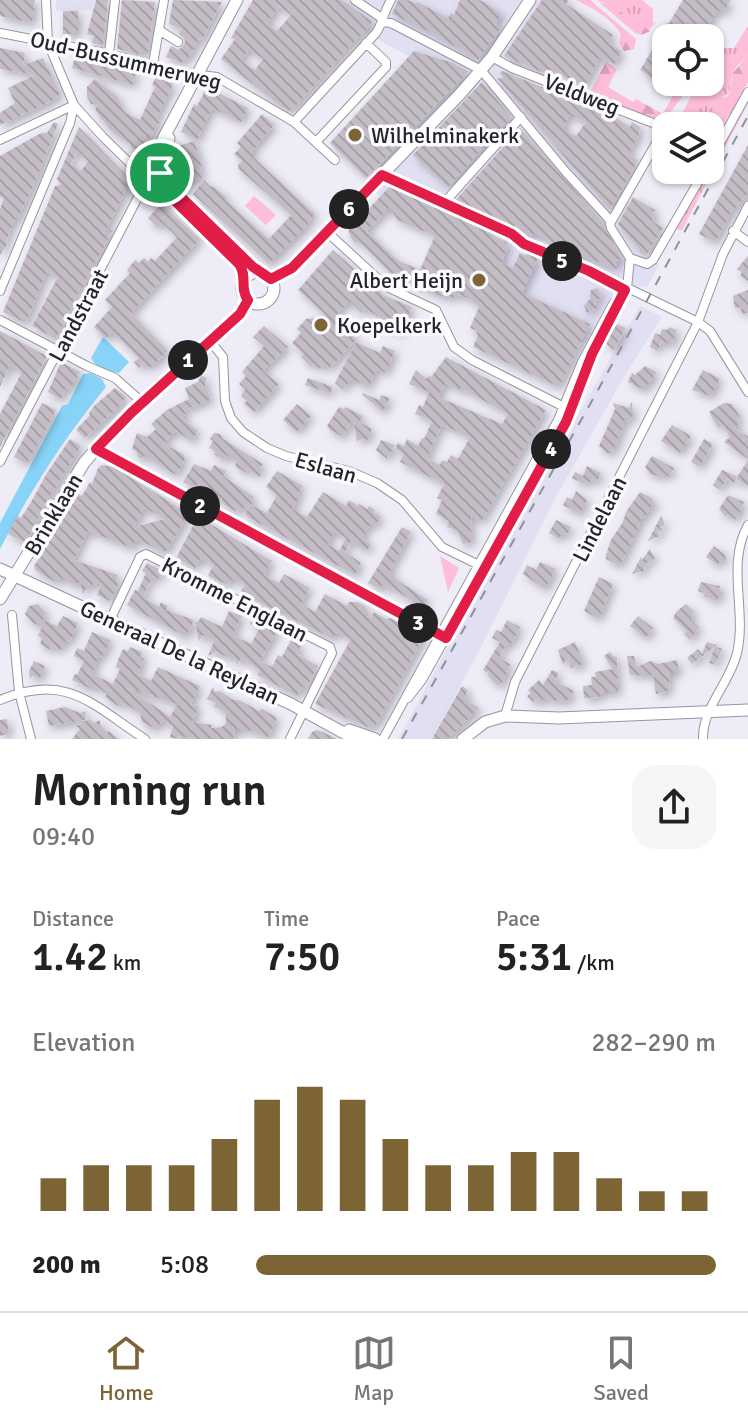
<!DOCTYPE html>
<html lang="en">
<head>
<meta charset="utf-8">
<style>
	body { margin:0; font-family:Signika,sans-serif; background:#f6f6f6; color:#222; height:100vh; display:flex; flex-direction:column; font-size:30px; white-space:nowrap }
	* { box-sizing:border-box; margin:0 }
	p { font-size:26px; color:#767676 }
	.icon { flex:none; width:44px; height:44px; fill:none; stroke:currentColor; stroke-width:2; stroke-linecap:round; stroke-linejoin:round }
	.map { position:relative; height:739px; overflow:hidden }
	.side { display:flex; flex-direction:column; background:#fff; flex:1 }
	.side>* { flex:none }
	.controls { position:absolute; left:652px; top:24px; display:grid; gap:16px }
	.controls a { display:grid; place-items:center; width:72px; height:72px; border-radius:16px; background:#fff; box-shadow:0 2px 6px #0004; font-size:40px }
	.pin { position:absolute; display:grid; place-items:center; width:68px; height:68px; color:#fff; margin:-34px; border:4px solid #fff; border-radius:50%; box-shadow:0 2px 8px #0007 }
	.km { position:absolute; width:40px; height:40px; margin:-20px; border-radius:50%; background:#222; color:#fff; font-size:22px; line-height:40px; text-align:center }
	.round { display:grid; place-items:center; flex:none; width:84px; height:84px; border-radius:24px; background:#f6f6f6 }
	.head { display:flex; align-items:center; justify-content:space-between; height:136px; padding:0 32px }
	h1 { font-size:44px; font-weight:600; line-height:60px }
	.metrics { display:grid; grid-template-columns:repeat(3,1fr); gap:12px; height:136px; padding:8px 32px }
	.metrics div { display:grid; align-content:center }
	.metrics b { font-size:40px; font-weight:600 }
	.metrics small { font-size:22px; font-weight:400 }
	.metrics p { font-size:22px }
	.chart { height:224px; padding:16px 32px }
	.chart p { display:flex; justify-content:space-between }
	.chart svg { width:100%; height:144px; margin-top:8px; stroke:#7d6435; stroke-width:6 }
	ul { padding:0 32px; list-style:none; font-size:26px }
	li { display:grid; grid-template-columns:128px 96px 1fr; align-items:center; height:60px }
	li i { height:20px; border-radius:10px; background:#7d6435 }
	.tabs { display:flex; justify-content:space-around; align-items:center; height:112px; border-top:2px solid #e0e0e0; background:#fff; font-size:22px; color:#767676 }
	.tabs a { display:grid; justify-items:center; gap:4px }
	.tabs .current { color:#7d6435 }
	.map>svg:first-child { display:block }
	.built { fill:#e1dff2 }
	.grass { fill:url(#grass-tufts) }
	.forest { fill:url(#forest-firs) }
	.green { fill:#febdd9 }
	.water { fill:#88d4f9 }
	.building { fill:url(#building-back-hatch); fill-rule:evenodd; filter:url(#shadow) }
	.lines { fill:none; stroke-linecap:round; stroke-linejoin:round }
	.street-casing { stroke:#9796a0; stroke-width:10 }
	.secondary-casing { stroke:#9796a0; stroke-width:13 }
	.street { stroke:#fff; stroke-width:8 }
	.secondary { stroke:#fff; stroke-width:11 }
	.rail { stroke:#909097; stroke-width:2; stroke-dasharray:10 10; stroke-linecap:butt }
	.route-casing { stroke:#fff; stroke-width:16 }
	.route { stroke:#e11d48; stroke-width:10 }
	.poi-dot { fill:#7d6435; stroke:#fafaff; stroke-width:3 }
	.labels { text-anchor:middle; stroke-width:7; stroke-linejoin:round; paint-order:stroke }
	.street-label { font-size:22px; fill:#252529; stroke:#fafaff }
	.poi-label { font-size:22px; fill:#252529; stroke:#fafaff; text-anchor:start }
</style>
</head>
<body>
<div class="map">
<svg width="748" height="739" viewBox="0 0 748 739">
	<defs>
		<pattern id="grass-tufts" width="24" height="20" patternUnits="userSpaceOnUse" patternTransform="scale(2)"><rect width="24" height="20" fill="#febdd9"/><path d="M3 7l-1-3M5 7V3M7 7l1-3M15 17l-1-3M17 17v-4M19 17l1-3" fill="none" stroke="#daa2ba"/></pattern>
		<pattern id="forest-firs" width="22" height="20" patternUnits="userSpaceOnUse" patternTransform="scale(2)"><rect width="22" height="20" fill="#febdd9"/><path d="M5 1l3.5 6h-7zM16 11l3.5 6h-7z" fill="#daa2ba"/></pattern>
		<pattern id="building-back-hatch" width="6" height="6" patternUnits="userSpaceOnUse" patternTransform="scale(2)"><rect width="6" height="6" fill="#c5bdc6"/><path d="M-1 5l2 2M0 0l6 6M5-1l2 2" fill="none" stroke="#a9a2aa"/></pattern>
		<filter id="shadow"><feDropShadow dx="3.5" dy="3.5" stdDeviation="4" flood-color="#0004"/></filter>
	</defs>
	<rect width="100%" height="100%" fill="#edecf7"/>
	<!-- built -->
	<path class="built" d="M56 0H94L91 10 56 11Z
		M333 0H569L513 79 603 163 649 230 637 253 659 265 647 287 623 285 616 290 587 344 421 268 435 235 380 198 369 177 457 82 364 32Z
		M640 306 662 317 624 377 552 504 479 651 431 739H398L479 590Z"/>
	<!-- grass -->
	<path class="grass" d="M597 0H642L653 9V23L656 22 648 31 613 7Z
		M748 26V55C743 60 737 65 734 71 725 89 738 95 712 100L721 117 711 134 710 126H692L679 120 698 82H710V52L712 48H734Z
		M748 97V103L682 230 674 229 710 170Z"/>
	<!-- forest -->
	<path class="forest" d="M576 0H590L636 39 634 49 624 51 619 43 621 34C611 18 592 8 576 0Z
		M599 2 613 7 650 31 642 35 635 33Z
		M748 55V82L714 142 710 140V133L716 128 721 117 712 100 713 98 726 97 729 94 733 73Z
		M606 62 617 69 608 87 633 102 636 99 663 114 680 82H689L688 89 664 121 588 96Z"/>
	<!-- green -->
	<path class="green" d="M254 196 276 215 266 225 245 206Z
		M440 556 459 568 448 592Z"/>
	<!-- water -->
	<path class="water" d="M103 337 129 362 119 373C107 371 97 369 91 358Z
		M91 373 102 379 106 387C64 438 30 491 0 549V523L62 406 68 404 83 374Z"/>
	<!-- building -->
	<path class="building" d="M0 0H35L32 23 0 16Z
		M96 0H108L103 46 92 43 94 36 87 34Z
		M122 0 155 2 147 56 117 49Z
		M173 0 222 2 202 40 199 39 188 59 185 58 182 63 166 57 171 46 179 50 185 43V39L179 34 182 29 169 24Z
		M253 0H342L371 21V24L291 111 280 106 221 59 235 39 231 38ZM279 6 291 15 277 31 267 24ZM249 49 263 59 255 70 241 60Z
		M398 0H408L416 4 417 2 448 18 451 13 454 15 460 0H480L502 14 496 23 500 29 478 60 436 35 392 14Z
		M542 0H569L566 4 613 35 608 43 622 51 614 65 600 57 585 86 547 70 546 74 504 56Z
		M683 0H731L723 13 718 10 700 37 666 38V82H679L672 92 640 70 660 37 659 32 664 24 669 23Z
		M63 11H78V34H63Z
		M0 48 25 53 23 65 43 58 60 94 52 101 0 125V113L15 103 8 88 35 75 0 69Z
		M414 51 453 63 468 72 366 178 330 143Z
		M75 57 136 72 133 85 72 68Z
		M502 71 610 114 630 127 632 122 640 127 639 136 628 154 638 160 610 210 497 78 502 79 503 76 500 74ZM569 115 586 122 576 136 563 129Z
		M156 77 173 84 156 120 160 121 142 152 130 147 131 145 110 130 95 110 98 104H91L87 97V87L95 79 117 96 124 112 140 120 155 87 152 85Z
		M482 82 511 117 448 187 413 155Z
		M207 87 248 108 241 122 212 108 197 140 181 132 194 104 197 106Z
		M262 114 274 125 253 150V157L315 214 304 229 269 264 193 194 204 180 211 187 213 186 227 198 225 200 269 239 291 215 239 169 238 165 242 161 234 154 241 147 237 143Z
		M54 122 58 124 37 178 17 221 15 219 6 241 8 243 0 255V209L4 198 0 197V156L41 133H47Z
		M79 127 131 180 107 228 112 231 82 289 80 288 56 339 32 326 58 277 47 271 26 323 3 312 55 186 61 185 57 179ZM77 150 88 161 81 171 71 164Z
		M520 128 601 220 622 258 617 261V269L579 255 578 259 572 256 573 253 537 234 529 236 455 201Z
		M195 141 202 169H200L202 179 186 182 178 146Z
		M748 145V194L733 210 715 242 699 234Z
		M390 186 494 234 493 236 506 242 508 247 501 263 513 268 520 253 526 256 527 253 538 258 522 293 590 324 559 387 473 347 478 335 476 333 477 331 470 328 479 307 473 301 460 295 452 298 446 296 445 298 393 275 359 241 356 243 351 238 348 231ZM389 208 398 220 435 236 420 270 397 260 367 231Z
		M633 197 655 210 652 221 663 228 646 256 638 252 640 250 618 224Z
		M161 204 200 239 131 313 168 351 150 368 144 363 139 368 134 362 139 358 113 332 106 339 94 327 112 307 105 300 130 273 127 270 135 260 139 263 144 258 148 262 151 258 155 261 177 237 162 223 158 228 148 218Z
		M333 250 383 295 412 307 401 333 378 323 380 318 365 308 362 313 349 301 334 318 357 339 329 369 324 364 320 369 314 363 311 367 301 357 304 354 292 343 301 333 297 329 306 319 327 316 298 290Z
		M748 256V281L740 276 742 272 737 269Z
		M598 288 602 298 594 301 597 308 587 313 584 306 590 299 591 290Z
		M748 290V313L742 314 741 307 735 308 733 296Z
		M617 324 626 328 614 350 605 343Z
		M264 326 288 347 263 371 279 384 254 412 244 404 247 401 241 396 245 389 239 384 246 376 242 372 264 346 253 337Z
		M669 327 677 330 672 345 662 341 657 351 650 347 655 333 660 335 662 329 667 330Z
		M0 331 47 356 0 447V414L22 372 10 365 0 387Z
		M356 342 380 353 383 346 395 351 386 373 377 369 369 387 351 379 343 390 335 383Z
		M446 357 546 410 482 521 471 516 472 542 463 544 457 530 447 527 449 521 436 514 442 500 437 498 444 484 400 462 404 454 395 449 398 443 404 446 407 439 418 446 422 438 424 439 432 421 415 414 419 405 423 407 429 392 409 384 416 370 426 379 429 376 431 377ZM446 383 459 391 461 388 508 414 502 424 438 397ZM442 425 470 437 458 459 451 455 447 462 442 460 440 465 427 458Z
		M61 362 80 372 71 389 67 387 61 399 48 392Z
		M645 366 657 372 644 390 628 382 632 373 635 375Z
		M703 370 720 379 711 396 692 390Z
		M201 375 207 378 205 385 211 400 184 410 186 414 182 418 198 431 192 441 176 431 163 443 184 455 185 459 176 475 144 456 141 459 138 457 137 452 132 449 137 433 147 437 156 429 151 424 167 410 189 399 185 388 198 382Z
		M308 378 333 387 330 394 305 385Z
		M115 388 126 397 119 407 85 438 76 430 90 415 89 413 94 406Z
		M363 393 379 400 381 395 390 398 383 412 362 395Z
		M632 402 633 415 629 422 625 420 617 443 611 453H607L599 446 615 409 613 403 629 408Z
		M42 403 56 410 27 464 14 457Z
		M724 403 732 404 740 417 737 419 740 424 734 428 748 436V459L724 442 730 437 723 425 718 428 709 412Z
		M297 404 311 416 297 432 283 420Z
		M339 407 344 409 345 407 363 416 360 422 372 429 367 441 363 439 357 441 353 418 344 435 341 436 330 430 327 426Z
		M672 425 691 436 680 453 661 441Z
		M214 433 220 434 223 439 263 464 260 468V477L248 469 246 473 235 466 237 462 227 455 224 460 215 455 214 450 209 448 213 441 210 439Z
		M70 439 81 446 41 511 25 543 10 535 8 534 17 516 21 518 30 504 47 473Z
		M704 439 713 444 700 467 691 462Z
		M381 440 395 445 387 459 376 450Z
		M652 456 674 468 669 477 664 474 662 477 650 474 645 467Z
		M748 460V486L736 479Z
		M194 464 211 471 214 465 226 471 223 476 254 497 251 505 267 513 277 495 266 487 277 471 303 486 297 495 300 497 292 509 307 517 323 492 346 506 349 500 358 506 359 504 367 509 369 506 375 510 373 512 381 517 375 526 371 523 362 538 371 544 367 551 351 541 345 552 361 563 355 575 247 517 245 514 249 507 235 511 223 504 221 497 213 499 201 492 199 484 192 487 183 482ZM335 531 346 538 339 551 327 544Z
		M102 465 114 467 189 514 165 553 137 539 132 548 88 531 74 560 118 575 116 581 119 583 110 601 97 595 102 583 87 586 83 595 80 582 75 585 59 577 57 583 36 571 34 566 79 494 82 496 90 482 92 484 98 468ZM144 508 150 511 165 519 134 527Z
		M587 466 601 473 597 482 592 479 590 483 586 481 584 484 572 478 575 472 583 476Z
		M722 470 738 477 734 483 727 478 720 490 713 485Z
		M576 491 587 500 580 514 563 505 567 497 572 500Z
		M640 492 652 498 657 508 651 506 645 518 643 517 620 566 606 559V555L611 540 623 522 626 512Z
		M728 495 744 502 736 520 729 515 725 516 719 509Z
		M661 516 665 525 660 527 662 530 658 532 659 536 648 541Z
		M556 520 571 527 567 535 562 533 559 539 549 533Z
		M195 522 202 526 209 523 272 561 264 575 279 583 284 574 310 588 301 604 315 612 325 594 347 606 349 602H357L365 606 371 618 374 612 386 619 390 618 401 624 404 637 409 628 425 635 377 724 370 728 315 704 351 639 337 632 333 639 265 605 241 592 245 584 233 578 228 585 210 577 208 575 214 565 201 558 195 568 176 558Z
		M402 527 411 532 390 571 397 580 428 600 423 608 392 588 391 590 382 585 380 589 368 583Z
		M714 546 725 555 726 560H721L718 565 706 557Z
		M650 549 655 559 645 564 644 571 632 574 641 557 642 560Z
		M540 562 556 569 545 589 523 574 527 565 536 570Z
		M147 563 163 571 159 579 153 576 143 597 159 607 161 602 168 606 166 610 194 620 186 637 127 605 135 590 138 591 146 573 142 571Z
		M599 577 613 584 599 619 584 611Z
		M701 582 720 586 719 589 724 594 719 595 717 601 704 596 705 594 698 591Z
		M38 604 46 613 43 620 57 626 63 616 78 623 70 642 66 640 61 650 52 646 50 650 40 644 42 638 38 636 42 627 33 623 25 614 29 606Z
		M686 604 694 612 691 619 699 628 690 640 684 634 687 631 673 618 677 611Z
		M229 611 242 616 233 635 251 644 259 629 250 624 253 618 277 631 260 661 272 667 278 655 282 657 291 640 301 646 297 654 318 666 309 683 305 688 303 687 297 696 257 675 260 670 241 658 237 665 234 655 229 658 216 652 208 656 214 641 203 635 199 641 195 621 198 622 201 617 222 627Z
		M638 616 653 628 646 638 630 626Z
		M507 620 520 627 512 643 506 645 499 658 510 664 503 682 498 686 488 676 489 674 483 670 500 642 492 638 496 630 501 632Z
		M92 632 111 640 102 658 99 656 92 674 113 684 120 669 116 667 118 660 123 649 128 651 130 647 142 652 140 657 144 659 138 674 151 681 158 667 200 686 191 704 199 707 192 722 212 725 211 728 222 727 226 723V712L215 707 216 703 207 699 213 687 215 692 220 691 231 699 241 701 259 711 261 708 277 718 268 738 250 730H235L233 739H195L178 736 177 739 170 737 173 726 163 720 157 728 151 727 142 722 140 713 127 705 120 703 118 706 105 697 107 694 95 685 93 690 72 680 75 674 77 675 84 661 74 656 77 648 84 651ZM128 688 177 704 170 717Z
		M575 642 584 664 571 668 568 656 563 665 558 650Z
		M707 642 717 645 692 664 687 658 698 649 702 654Z
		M715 646 722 649 715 665 709 663Z
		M610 652 614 657H617L618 692H603L600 697 584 698 583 686 592 685 591 677H596L595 672 613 669 604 656Z
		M627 656H634L637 667 650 661 658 664 677 660 679 673H670L669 691 656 694 653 675H630Z
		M34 661 45 666 40 679 33 676 30 678 29 671Z
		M552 670 559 673 555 681 574 691 568 700 565 702 558 699 554 702 546 697 540 703 536 699 533 702 527 696 531 693 528 690 539 680 543 685Z
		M462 686 468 690 466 694 469 702 479 708 448 739H432Z
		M65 707 80 713 86 711 85 720 49 726 46 711Z
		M7 719 9 734 0 736V720Z
		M89 719 94 723 100 720V725L107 733 109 731 118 739H72L80 729 76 726Z
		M316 730 323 732 337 739H308L312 732Z"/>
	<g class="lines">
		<defs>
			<path id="street" d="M46 0 48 43 74 105 103 137 147 180
				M355 0 380 17
				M382 22 391 23 481 70 565 171 609 219 611 228 630 258 627 288 613 304 582 362 558 420 383 739
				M159 30 178 42
				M0 33 109 54 176 72 217 77 294 122 335 160
				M109 54 115 0
				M492 57 512 68 658 125 659 138 611 222
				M153 64 164 0
				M294 122 376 33C383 23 383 13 391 0
				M0 140 74 105
				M316 142 386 67V62L366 43
				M710 161 748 92
				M382 175 512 234C535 254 565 260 592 272 604 278 619 291 632 290L698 322 710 331 748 392
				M443 204 521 117
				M733 231 748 242
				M327 232 387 287 436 310 454 347 472 360 568 409
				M630 258 647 264 653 260 705 170
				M0 291 70 123 74 105
				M0 320 87 366 115 378 142 402
				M608 326 618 307V301
				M210 341 223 357 225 401 231 418 243 432 267 448 286 456 349 471 377 483 402 500 442 547 481 566
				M96 449 443 637
				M0 462 147 180 162 172
				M12 615 19 692 31 739
				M110 620 140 557 146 554 330 647 332 653 290 739
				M408 698 422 680 566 422 593 352
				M0 700C68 672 92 705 145 739
				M505 716 515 682 698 322 723 254 748 206
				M703 739C702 708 730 683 737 653 747 611 726 564 748 525"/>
			<path id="secondary" d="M237 0 163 139C155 161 160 179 172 198L239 264 244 272 245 279
				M169 138C163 162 170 185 187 203
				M234 248 260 272
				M242 288a16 16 0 1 1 32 0a16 16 0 1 1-32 0Z
				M271 279 292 268 461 93 492 57 530 0
				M0 569 291 704 355 739
				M0 599 84 463C129 408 187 363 240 314L248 300
				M349 730 375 739
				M463 739 485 722 505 716 559 718 748 710"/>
		</defs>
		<!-- street casing -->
		<use href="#street" class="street-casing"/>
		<!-- secondary casing -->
		<use href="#secondary" class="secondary-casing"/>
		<!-- street -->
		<use href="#street" class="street"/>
		<!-- secondary -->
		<use href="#secondary" class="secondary"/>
		<!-- rail -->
		<path class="rail" d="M402 739 598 390 748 116"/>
	</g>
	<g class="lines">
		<defs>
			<path id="route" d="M169 169 171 181 178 194 253 267 271 279 292 268 382 175 512 234 524 244 589 271 625 290 592 354 566 422 446 638 96 449 131 413 240 314 248 300C239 288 248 277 239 264L172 198 160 173Z"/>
		</defs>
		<!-- route casing -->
		<use href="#route" class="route-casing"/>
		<!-- route -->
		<use href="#route" class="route"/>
	</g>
	<!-- markers -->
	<g class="poi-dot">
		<circle cx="355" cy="135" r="8"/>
		<circle cx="479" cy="280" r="8"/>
		<circle cx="321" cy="325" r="8"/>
	</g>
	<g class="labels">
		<!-- street labels -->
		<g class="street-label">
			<text transform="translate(126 60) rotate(13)" y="8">Oud-Bussummerweg</text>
			<text transform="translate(582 94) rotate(21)" y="8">Veldweg</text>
			<text transform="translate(78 315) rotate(-62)" y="8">Landstraat</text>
			<text transform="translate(326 467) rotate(16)" y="8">Eslaan</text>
			<text transform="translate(53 514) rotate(-59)" y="8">Brinklaan</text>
			<text transform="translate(599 519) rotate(-63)" y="8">Lindelaan</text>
			<text transform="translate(235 599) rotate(27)" y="8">Kromme Englaan</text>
			<text transform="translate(180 652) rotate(25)" y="8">Generaal De la Reylaan</text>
		</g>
		<!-- poi labels -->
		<g class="poi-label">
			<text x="371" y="143">Wilhelminakerk</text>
			<text x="463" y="288" text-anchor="end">Albert Heijn</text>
			<text x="337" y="333">Koepelkerk</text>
		</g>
	</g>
</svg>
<div class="controls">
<a><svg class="icon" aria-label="locate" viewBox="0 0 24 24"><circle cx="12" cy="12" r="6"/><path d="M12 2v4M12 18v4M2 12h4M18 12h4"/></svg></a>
<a><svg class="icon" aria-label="layers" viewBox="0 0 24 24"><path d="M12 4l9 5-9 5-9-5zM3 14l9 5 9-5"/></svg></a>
</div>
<div class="pin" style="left:160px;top:173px;background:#1e9e55"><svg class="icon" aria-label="arrive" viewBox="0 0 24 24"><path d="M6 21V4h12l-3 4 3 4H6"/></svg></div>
<b class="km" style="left:188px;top:360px">1</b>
<b class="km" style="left:200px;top:506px">2</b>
<b class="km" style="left:418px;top:623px">3</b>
<b class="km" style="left:551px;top:449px">4</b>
<b class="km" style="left:562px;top:261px">5</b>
<b class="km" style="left:349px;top:209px">6</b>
</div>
<section class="side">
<div class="head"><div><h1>Morning run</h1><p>09:40</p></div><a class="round"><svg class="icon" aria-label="share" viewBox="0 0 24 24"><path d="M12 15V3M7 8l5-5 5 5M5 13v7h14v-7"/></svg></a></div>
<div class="metrics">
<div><p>Distance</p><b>1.42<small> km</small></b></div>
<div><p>Time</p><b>7:50</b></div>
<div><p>Pace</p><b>5:31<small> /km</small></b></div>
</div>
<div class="chart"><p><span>Elevation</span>282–290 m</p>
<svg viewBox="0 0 160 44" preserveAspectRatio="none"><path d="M5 44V34M15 44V30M25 44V30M35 44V30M45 44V22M55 44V10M65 44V6M75 44V10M85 44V22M95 44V30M105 44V30M115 44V26M125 44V26M135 44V34M145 44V38M155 44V38"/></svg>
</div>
<ul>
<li><b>200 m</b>5:08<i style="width:100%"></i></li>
</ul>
</section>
<nav class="tabs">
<a class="current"><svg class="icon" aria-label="home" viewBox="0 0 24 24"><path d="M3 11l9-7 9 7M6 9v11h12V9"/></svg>Home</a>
<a><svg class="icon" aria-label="map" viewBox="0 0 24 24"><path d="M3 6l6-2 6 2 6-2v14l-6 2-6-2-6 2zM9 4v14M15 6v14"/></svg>Map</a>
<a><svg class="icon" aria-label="saved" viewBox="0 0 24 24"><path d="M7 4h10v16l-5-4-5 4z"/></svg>Saved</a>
</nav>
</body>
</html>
